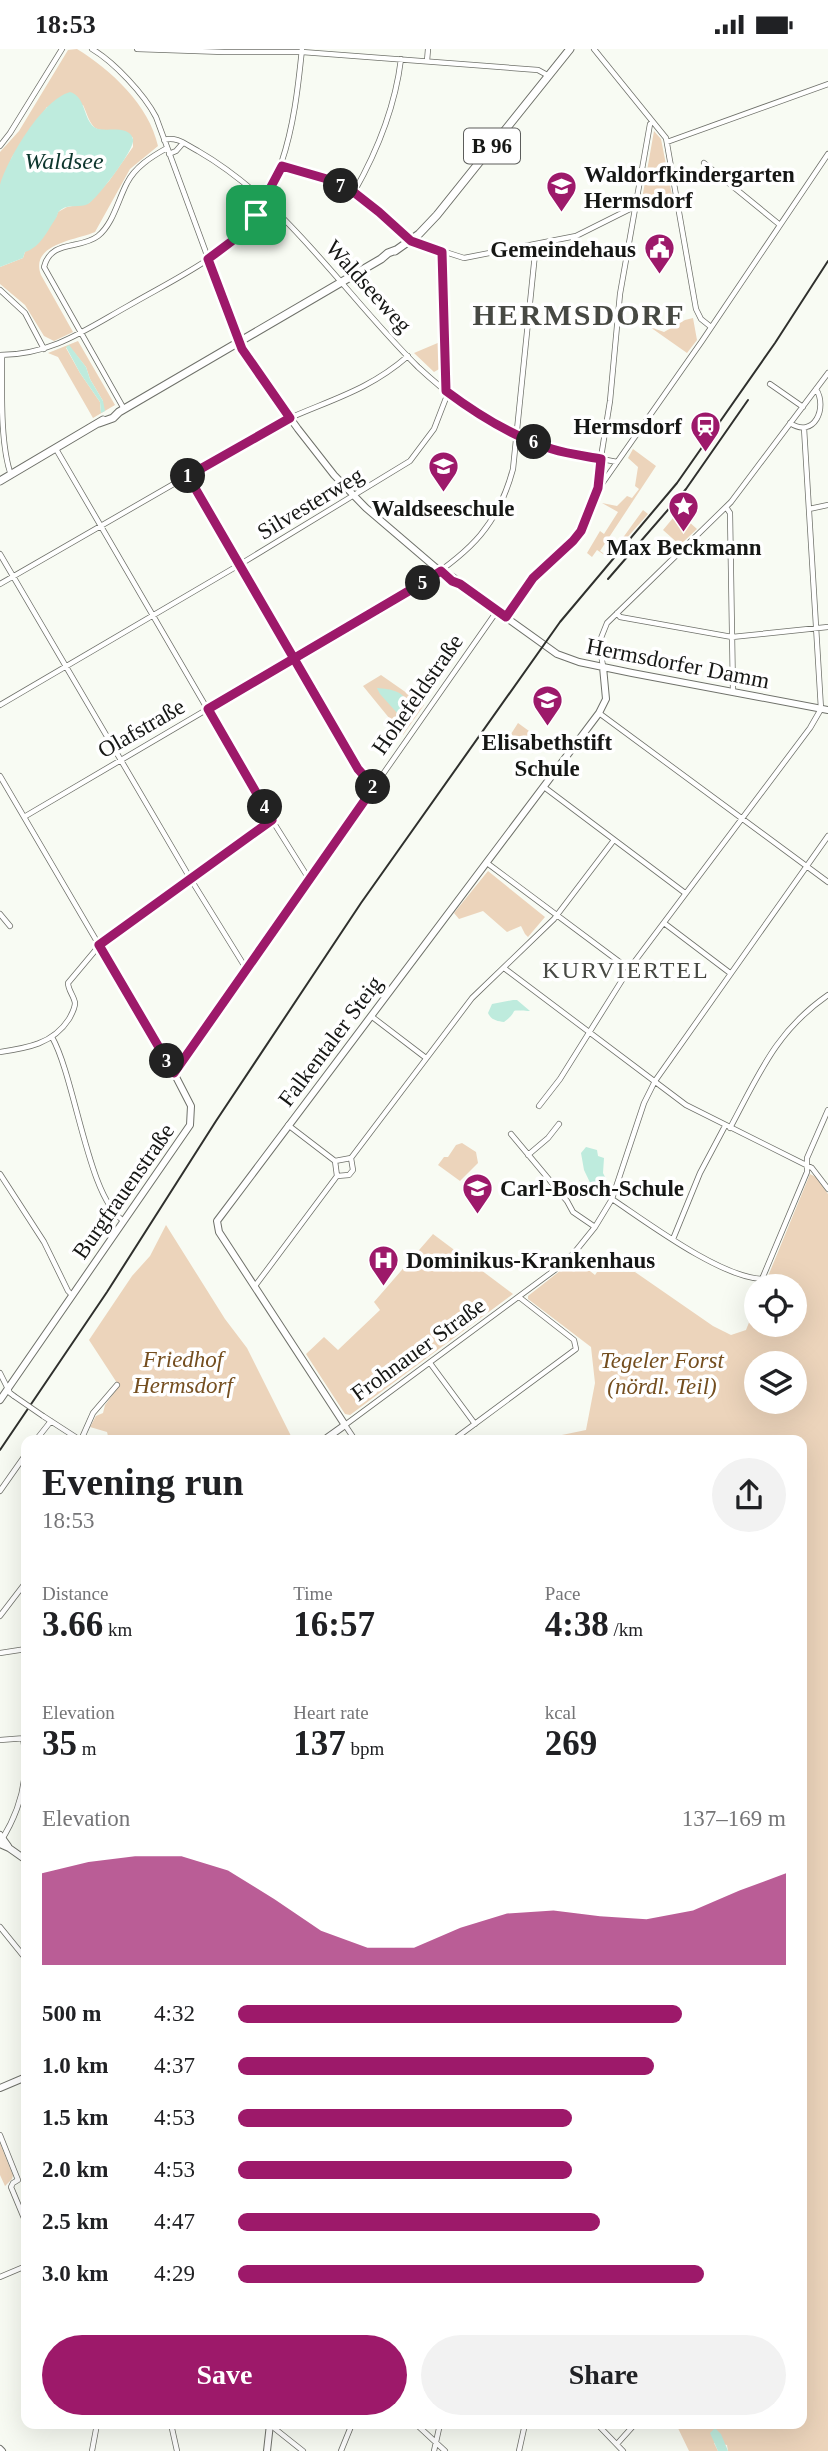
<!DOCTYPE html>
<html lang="en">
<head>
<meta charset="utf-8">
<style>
	body { margin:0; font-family:"Times New Roman",serif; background:#f2f2f2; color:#202124; height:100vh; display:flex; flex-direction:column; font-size:26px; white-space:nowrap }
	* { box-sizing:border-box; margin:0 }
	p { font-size:23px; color:#757577 }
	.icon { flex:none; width:38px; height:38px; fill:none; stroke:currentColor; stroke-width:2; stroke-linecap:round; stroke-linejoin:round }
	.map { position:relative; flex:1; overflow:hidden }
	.drawer { position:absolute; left:21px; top:1386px; width:786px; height:994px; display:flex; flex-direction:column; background:#fff; border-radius:14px; box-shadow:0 7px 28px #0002 }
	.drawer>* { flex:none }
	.fabs { position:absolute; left:744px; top:1225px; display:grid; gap:14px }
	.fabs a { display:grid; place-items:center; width:63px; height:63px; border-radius:50%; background:#fff; box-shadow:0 7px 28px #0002; font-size:35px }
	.pin { position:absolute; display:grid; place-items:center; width:60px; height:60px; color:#fff; margin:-30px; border-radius:14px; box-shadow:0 4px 10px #0006 }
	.km { position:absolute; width:35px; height:35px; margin:-18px; border-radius:50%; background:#222; color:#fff; font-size:19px; line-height:35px; text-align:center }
	.round { display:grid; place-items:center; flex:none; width:74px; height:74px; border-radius:37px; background:#f2f2f2 }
	.head { display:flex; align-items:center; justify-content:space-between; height:119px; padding:0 21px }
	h1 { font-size:38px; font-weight:600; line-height:52px }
	.figures { display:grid; grid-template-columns:repeat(3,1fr); gap:10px; height:119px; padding:7px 21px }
	.figures div { display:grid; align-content:center }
	.figures b { font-size:35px; font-weight:600 }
	.figures small { font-size:19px; font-weight:400 }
	.figures p { font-size:19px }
	.chart { height:196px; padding:14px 21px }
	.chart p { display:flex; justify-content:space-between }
	.chart svg { width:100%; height:126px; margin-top:7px; fill:#9d196a; opacity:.7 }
	.action { display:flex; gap:14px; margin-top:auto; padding:14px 21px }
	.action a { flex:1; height:80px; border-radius:42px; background:#9d196a; color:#fff; font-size:28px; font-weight:600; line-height:80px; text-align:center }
	.action a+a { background:#f2f2f2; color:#202124 }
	ul { padding:0 21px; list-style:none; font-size:23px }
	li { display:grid; grid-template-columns:112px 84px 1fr; align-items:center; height:52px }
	li i { height:18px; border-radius:9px; background:#9d196a }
	.status { display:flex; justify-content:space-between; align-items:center; height:49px; padding:0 35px; background:#fff; direction:ltr }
	.status svg { height:19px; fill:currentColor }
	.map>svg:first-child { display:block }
	.green { fill:#ecd4bb; fill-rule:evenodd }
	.water { fill:#beebdd }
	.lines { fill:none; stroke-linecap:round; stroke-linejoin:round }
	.street-casing { stroke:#6f716a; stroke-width:6 }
	.secondary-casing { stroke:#6f716a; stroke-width:8 }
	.primary-casing { stroke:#6f716a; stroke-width:9 }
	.street { stroke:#fff; stroke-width:4.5 }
	.secondary { stroke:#fff; stroke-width:6 }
	.primary { stroke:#fff; stroke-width:7 }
	.tram { stroke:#2f302d; stroke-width:2 }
	.street-bridge-casing { stroke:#6f716a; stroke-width:6; stroke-linecap:butt }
	.street-bridge { stroke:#fff; stroke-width:4.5 }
	.route-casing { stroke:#fff; stroke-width:14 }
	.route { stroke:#9d196a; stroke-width:9 }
	.labels { text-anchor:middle; stroke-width:7; stroke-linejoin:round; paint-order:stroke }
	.shield { fill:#fff; stroke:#5c5d5b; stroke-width:2 }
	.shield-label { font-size:21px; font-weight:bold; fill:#161715 }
	.poi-label { font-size:23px; font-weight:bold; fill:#161715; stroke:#fff; text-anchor:start }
	.street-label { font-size:23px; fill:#161715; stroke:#fff }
	.park-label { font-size:23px; font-style:italic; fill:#744e1f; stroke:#fff }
	.water-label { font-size:24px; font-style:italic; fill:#0d362d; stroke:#fff }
	.neighbourhood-label { font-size:24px; letter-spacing:2px; fill:#474943; stroke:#fff }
	.district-label { font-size:30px; font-weight:bold; letter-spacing:2px; fill:#474943; stroke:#fff }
</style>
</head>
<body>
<div class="status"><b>18:53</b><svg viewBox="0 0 49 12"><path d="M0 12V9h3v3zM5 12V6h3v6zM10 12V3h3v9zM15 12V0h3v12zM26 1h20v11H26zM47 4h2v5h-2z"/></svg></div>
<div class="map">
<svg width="828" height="2402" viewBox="0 0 828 2402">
	<rect width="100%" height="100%" fill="#f8fbf3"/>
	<!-- green -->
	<path class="green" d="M77 0C111 21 149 56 158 97L130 120 95 183C77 191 29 195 41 226L73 283 54 292 44 287 25 256 0 235V218L23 209 25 203 56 168 58 163 67 158 89 154 109 132 133 98V89C121 75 103 86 94 78 89 73 86 62 83 56L47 58 12 108 0 138V103L19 82 68 1Z
		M654 82 661 90 672 146 642 150Z
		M693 269 697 291 687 304 650 278 664 283 685 271Z
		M78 292 115 356 93 369 58 308 48 304ZM69 297 86 318 90 330 103 352 101 364 100 353 80 324 66 299Z
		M440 293 441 319 434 323 414 304Z
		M633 400 656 417 600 502 609 508 643 461 648 465 609 509 597 501 592 508 587 504 600 482 604 485 618 463 602 454 617 457 627 447 632 449 639 440 635 437 638 418 628 409Z
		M678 463 697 480 680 496 663 481Z
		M381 626 424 656 403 686 363 637Z
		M518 674 540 690 532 700 511 685Z
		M488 822 545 868 528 888 525 885 521 877 507 883 483 862 459 870 454 864Z
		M462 1094 476 1103 478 1114 460 1132 438 1116 444 1108H448L456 1096Z
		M810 1125 816 1128 828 1145V2402H728L727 2396 714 2394 718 2402H689L676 2375H802V1391H516L523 1389 557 1387 586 1381 595 1334 591 1298 528 1250V1247L575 1210 595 1226 597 1223H635L713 1277 731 1286 746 1281 756 1256V1276H794V1237H764ZM756 1314H794V1353H756Z
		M166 1176 225 1270 247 1299 293 1391H109L107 1383 90 1378 96 1367 103 1364 105 1356 119 1337 89 1291 132 1227 150 1207Z
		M433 1185 513 1245 350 1366 345 1365 306 1305 324 1288 338 1301 380 1261 374 1253Z
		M0 2094 13 2126 12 2130 5 2137 0 2126Z"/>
	<!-- water -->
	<path class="water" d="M70 43C86 48 83 69 94 78 103 85 128 74 133 90 136 99 97 150 88 155 80 159 69 155 62 160 56 164 59 164 56 169 47 182 41 198 25 203L23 209 0 218C0 199 0 153 0 136 8 109 42 51 70 43Z
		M69 296 86 318 90 330 103 352 105 362 101 364 100 353 80 324 66 298Z
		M377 639C391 640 405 642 409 657L398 665 380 645Z
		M513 951H517L530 962C504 961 522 960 504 973 497 972 491 971 488 964L492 955Z
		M586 1098 597 1101 598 1107 604 1109 603 1124 607 1132 600 1144H595L584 1121 581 1104Z
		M715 2379 721 2385 728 2402H718L710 2384Z"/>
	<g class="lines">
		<defs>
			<path id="street" d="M92 0C114 13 144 45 156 68L239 293
				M137 0 224 3H302L538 21 549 27
				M594 0 666 89 696 260 701 270 711 278
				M427 12 428 0
				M164 91C177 87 186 96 198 102 288 154 345 246 418 318 431 330 445 342 459 352 512 391 554 401 617 413
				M667 93 828 35
				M0 97 10 84 62 0
				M169 105 176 102 183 94
				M704 114 780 176
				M282 117 308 124 342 137 367 153 411 192 464 209 576 187 640 155 677 151
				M354 143C378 101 395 59 401 10
				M0 241 25 264 44 300
				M0 306C51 306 85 281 128 257 157 240 188 225 216 205 284 155 294 79 302 0
				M2 306C2 341 0 395 11 426
				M770 335 803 358
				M124 360 44 218C51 190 80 201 98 187 113 175 118 151 127 134 135 118 151 108 167 99
				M790 374C814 390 828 359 816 340
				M56 400 272 771 309 830
				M188 427 358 720 374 738
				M599 439 702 292 828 105
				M726 458 730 464 733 643
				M809 460 828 456
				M0 505 190 829 247 921
				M0 535 283 372C329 351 368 342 408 307
				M617 564 620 568 732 588 828 578
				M506 568 533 529 580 484 591 461 599 439 598 427 610 352 620 245 650 75 653 73
				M603 617 599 594 607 574 731 453 828 324
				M0 656 239 516 410 412 434 380 446 349 442 203
				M599 664 828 833
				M0 727 174 1024 497 562
				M544 738 685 844
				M24 768 424 533C471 502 498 476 513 420L536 195
				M487 814 629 920
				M0 865 10 877
				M664 874 730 924
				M504 919 686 1056 812 1119 828 1140
				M371 967 426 1009
				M52 988C76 1031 88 1150 124 1172
				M0 1003C27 999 53 995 69 970 71 966 75 960 75 954 74 947 68 941 68 934L104 891 272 771
				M539 1057 560 1030 629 920 810 679 821 660 804 379
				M288 1076 335 1112
				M730 1079C759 1025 776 982 828 946
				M511 1085 567 1152 573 1163 595 1178
				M528 1106 548 1089 559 1075
				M335 1112 351 1109 472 949 554 870 614 791
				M0 1125 44 1193 68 1242 72 1246
				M337 1127 349 1126 353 1121 351 1109
				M612 1150C648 1174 720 1228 762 1230L807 1123V1109L828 1061
				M673 1190 700 1124 725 1077
				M255 1237 337 1127 335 1112
				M430 1314 475 1375
				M0 1324 10 1344 14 1347
				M43 1367 80 1391
				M36 1391 51 1372
				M81 1391 93 1364 117 1336
				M355 1391 345 1376 556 1220 574 1204 595 1178 612 1150 644 1054 655 1032 828 787
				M453 1391 576 1300 574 1291 519 1248
				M0 1442 26 1405
				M0 1567 26 1533
				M0 1604 26 1600
				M0 1691 26 1689
				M1 1792C21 1760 30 1726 23 1689
				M0 1878 26 1910
				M0 2086 18 2131 13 2134 11 2138 26 2174
				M0 2228 26 2217
				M171 2375 177 2402
				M269 2375 303 2402
				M416 2375 445 2402
				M597 2375 623 2402
				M617 2395 635 2375
				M92 2402 97 2375
				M341 2402 352 2375
				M434 2402 440 2375
				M519 2402 525 2375"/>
			<path id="secondary" d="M239 293 247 309 298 380 334 426 366 459 435 518 454 529 469 542 557 605 579 613 632 624 828 661
				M0 1351 190 1076 191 1057 174 1024
				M324 1391 345 1376 219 1183 217 1172 599 664 606 650 603 618
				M0 1786 8 1797
				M0 1795 9 1799 26 1811
				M0 2039 26 2028
				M0 2400 2 2402
				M267 2402 270 2375"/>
			<path id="primary" d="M395 202 419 185 437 166 570 0
				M99 374 113 369 119 363 381 210 388 204 396 201
				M0 432 103 371"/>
		</defs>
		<!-- street casing -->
		<use href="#street" class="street-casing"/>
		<!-- secondary casing -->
		<use href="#secondary" class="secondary-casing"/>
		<!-- primary casing -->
		<use href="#primary" class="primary-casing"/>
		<!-- street -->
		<use href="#street" class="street"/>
		<!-- secondary -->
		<use href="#secondary" class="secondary"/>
		<!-- primary -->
		<use href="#primary" class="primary"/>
		<!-- tram -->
		<path class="tram" d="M608 530 686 440 748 351
			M0 1401 107 1243 216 1072 361 854 560 573 677 434 775 294 828 212"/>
		<defs>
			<path id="street-bridge" d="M14 1347 43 1367"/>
		</defs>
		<!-- street-bridge casing -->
		<use href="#street-bridge" class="street-bridge-casing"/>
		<!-- street-bridge -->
		<use href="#street-bridge" class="street-bridge"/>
	</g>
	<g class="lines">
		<defs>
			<path id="route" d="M256 166 232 192 208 210 242 300 290 369 188 427 358 720 374 738 174 1024 99 896 272 771 208 660 424 533 441 522 452 532 460 535 506 568 533 529 573 492 581 482 598 439 601 410C585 407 568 405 552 400 513 388 478 366 446 342L442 203 411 192 379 163 351 141 327 130 282 117 256 166"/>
		</defs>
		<!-- route casing -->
		<use href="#route" class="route-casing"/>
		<!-- route -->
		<use href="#route" class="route"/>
	</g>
	<!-- icons -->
	<defs>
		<symbol id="school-pin" viewBox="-11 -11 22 30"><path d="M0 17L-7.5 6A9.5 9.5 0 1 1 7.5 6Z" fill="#9d196a" stroke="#fff"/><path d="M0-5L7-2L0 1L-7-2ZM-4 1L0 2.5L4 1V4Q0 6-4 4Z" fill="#fff"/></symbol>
		<symbol id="civic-pin" viewBox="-11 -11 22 30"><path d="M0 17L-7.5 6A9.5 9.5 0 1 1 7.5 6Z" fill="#9d196a" stroke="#fff"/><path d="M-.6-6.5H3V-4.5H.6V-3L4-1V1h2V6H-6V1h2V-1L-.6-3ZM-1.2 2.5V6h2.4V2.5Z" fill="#fff"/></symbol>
		<symbol id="station-pin" viewBox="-11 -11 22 30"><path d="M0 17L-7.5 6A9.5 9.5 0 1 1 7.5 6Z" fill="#9d196a" stroke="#fff"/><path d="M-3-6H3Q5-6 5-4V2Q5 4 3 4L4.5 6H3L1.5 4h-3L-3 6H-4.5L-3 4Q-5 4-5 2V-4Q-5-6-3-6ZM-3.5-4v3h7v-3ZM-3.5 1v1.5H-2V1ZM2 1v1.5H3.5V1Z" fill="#fff"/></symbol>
		<symbol id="sight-pin" viewBox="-11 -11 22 30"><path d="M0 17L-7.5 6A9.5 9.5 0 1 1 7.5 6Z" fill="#9d196a" stroke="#fff"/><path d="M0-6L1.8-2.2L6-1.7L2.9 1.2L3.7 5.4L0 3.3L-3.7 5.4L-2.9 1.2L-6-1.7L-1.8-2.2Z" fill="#fff"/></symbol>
		<symbol id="hospital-pin" viewBox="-11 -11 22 30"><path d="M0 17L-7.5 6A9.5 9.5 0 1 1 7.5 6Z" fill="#9d196a" stroke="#fff"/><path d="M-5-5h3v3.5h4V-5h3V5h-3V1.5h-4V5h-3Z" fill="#fff"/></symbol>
	</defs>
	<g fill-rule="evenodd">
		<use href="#school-pin" x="544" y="120" width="35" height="47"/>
		<use href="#civic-pin" x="642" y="182" width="35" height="47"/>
		<use href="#station-pin" x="688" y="360" width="35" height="47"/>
		<use href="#school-pin" x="426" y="400" width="35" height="47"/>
		<use href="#sight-pin" x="666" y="440" width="35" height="47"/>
		<use href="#school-pin" x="530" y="634" width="35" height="47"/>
		<use href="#school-pin" x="460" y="1122" width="35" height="47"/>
		<use href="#hospital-pin" x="366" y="1194" width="35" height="47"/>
	</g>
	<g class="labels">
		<!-- shield labels -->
		<rect class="shield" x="464" y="79.5" width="56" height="35" rx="5"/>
		<g class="shield-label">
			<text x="492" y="104">B 96</text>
		</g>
		<!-- poi labels -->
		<g class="poi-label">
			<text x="584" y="133">Waldorfkindergarten<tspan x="584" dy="26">Hermsdorf</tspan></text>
			<text x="636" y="208" text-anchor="end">Gemeindehaus</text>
			<text x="682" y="385" text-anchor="end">Hermsdorf</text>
			<text x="443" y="467" text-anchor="middle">Waldseeschule</text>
			<text x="684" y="506" text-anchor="middle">Max Beckmann</text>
			<text x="547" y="701" text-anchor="middle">Elisabethstift<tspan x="547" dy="26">Schule</tspan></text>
			<text x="500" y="1147">Carl-Bosch-Schule</text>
			<text x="406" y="1219">Dominikus-Krankenhaus</text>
		</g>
		<!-- street labels -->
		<g class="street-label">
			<text transform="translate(369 237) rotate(48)" y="8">Waldseeweg</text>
			<text transform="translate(310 454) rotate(-31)" y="8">Silvesterweg</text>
			<text transform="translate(678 614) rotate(11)" y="8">Hermsdorfer Damm</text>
			<text transform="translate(417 645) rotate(-55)" y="8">Hohefeldstraße</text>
			<text transform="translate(141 679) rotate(-30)" y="8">Olafstraße</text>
			<text transform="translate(330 992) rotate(-53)" y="8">Falkentaler Steig</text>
			<text transform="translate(123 1142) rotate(-55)" y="8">Burgfrauenstraße</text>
			<text transform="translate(418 1300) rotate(-36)" y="8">Frohnauer Straße</text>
		</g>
		<!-- park labels -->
		<g class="park-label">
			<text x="183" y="1318">Friedhof<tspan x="183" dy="26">Hermsdorf</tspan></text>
			<text x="662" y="1319">Tegeler Forst<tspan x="662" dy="26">(nördl. Teil)</tspan></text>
		</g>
		<!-- water labels -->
		<g class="water-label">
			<text x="64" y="120">Waldsee</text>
		</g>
		<!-- neighbourhood labels -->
		<g class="neighbourhood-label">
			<text x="626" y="929">KURVIERTEL</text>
		</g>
		<!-- district labels -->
		<g class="district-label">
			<text x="579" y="276">HERMSDORF</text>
		</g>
	</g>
</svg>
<div class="fabs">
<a><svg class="icon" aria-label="locate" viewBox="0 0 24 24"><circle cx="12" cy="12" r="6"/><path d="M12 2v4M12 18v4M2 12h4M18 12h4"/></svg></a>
<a><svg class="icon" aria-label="layers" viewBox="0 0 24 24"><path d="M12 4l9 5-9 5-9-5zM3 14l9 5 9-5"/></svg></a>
</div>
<div class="pin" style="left:256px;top:166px;background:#1e9e55"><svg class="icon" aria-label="arrive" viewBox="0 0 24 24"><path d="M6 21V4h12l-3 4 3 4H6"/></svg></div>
<b class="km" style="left:188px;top:427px">1</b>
<b class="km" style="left:373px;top:738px">2</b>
<b class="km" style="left:167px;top:1012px">3</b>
<b class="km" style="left:265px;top:758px">4</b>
<b class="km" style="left:423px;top:534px">5</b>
<b class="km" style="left:534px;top:393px">6</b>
<b class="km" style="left:341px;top:137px">7</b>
<section class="drawer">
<div class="head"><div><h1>Evening run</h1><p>18:53</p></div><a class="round"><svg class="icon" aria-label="share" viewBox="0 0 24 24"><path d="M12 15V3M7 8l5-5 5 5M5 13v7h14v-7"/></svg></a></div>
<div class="figures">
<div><p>Distance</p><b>3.66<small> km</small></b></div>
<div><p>Time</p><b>16:57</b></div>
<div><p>Pace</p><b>4:38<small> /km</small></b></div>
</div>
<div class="figures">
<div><p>Elevation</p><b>35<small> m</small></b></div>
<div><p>Heart rate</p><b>137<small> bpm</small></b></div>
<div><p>kcal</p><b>269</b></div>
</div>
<div class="chart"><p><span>Elevation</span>137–169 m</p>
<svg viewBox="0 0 160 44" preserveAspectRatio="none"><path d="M0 44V12L10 8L20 6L30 6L40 11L50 21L60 32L70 38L80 38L90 31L100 26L110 25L120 27L130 28L140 25L150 18L160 12V44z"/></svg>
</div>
<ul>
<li><b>500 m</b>4:32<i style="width:81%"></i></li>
<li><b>1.0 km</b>4:37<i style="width:76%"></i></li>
<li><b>1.5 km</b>4:53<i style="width:61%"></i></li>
<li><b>2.0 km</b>4:53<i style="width:61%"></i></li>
<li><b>2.5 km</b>4:47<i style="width:66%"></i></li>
<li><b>3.0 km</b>4:29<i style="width:85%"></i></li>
</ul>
<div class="action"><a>Save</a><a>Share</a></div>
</section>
</div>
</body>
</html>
